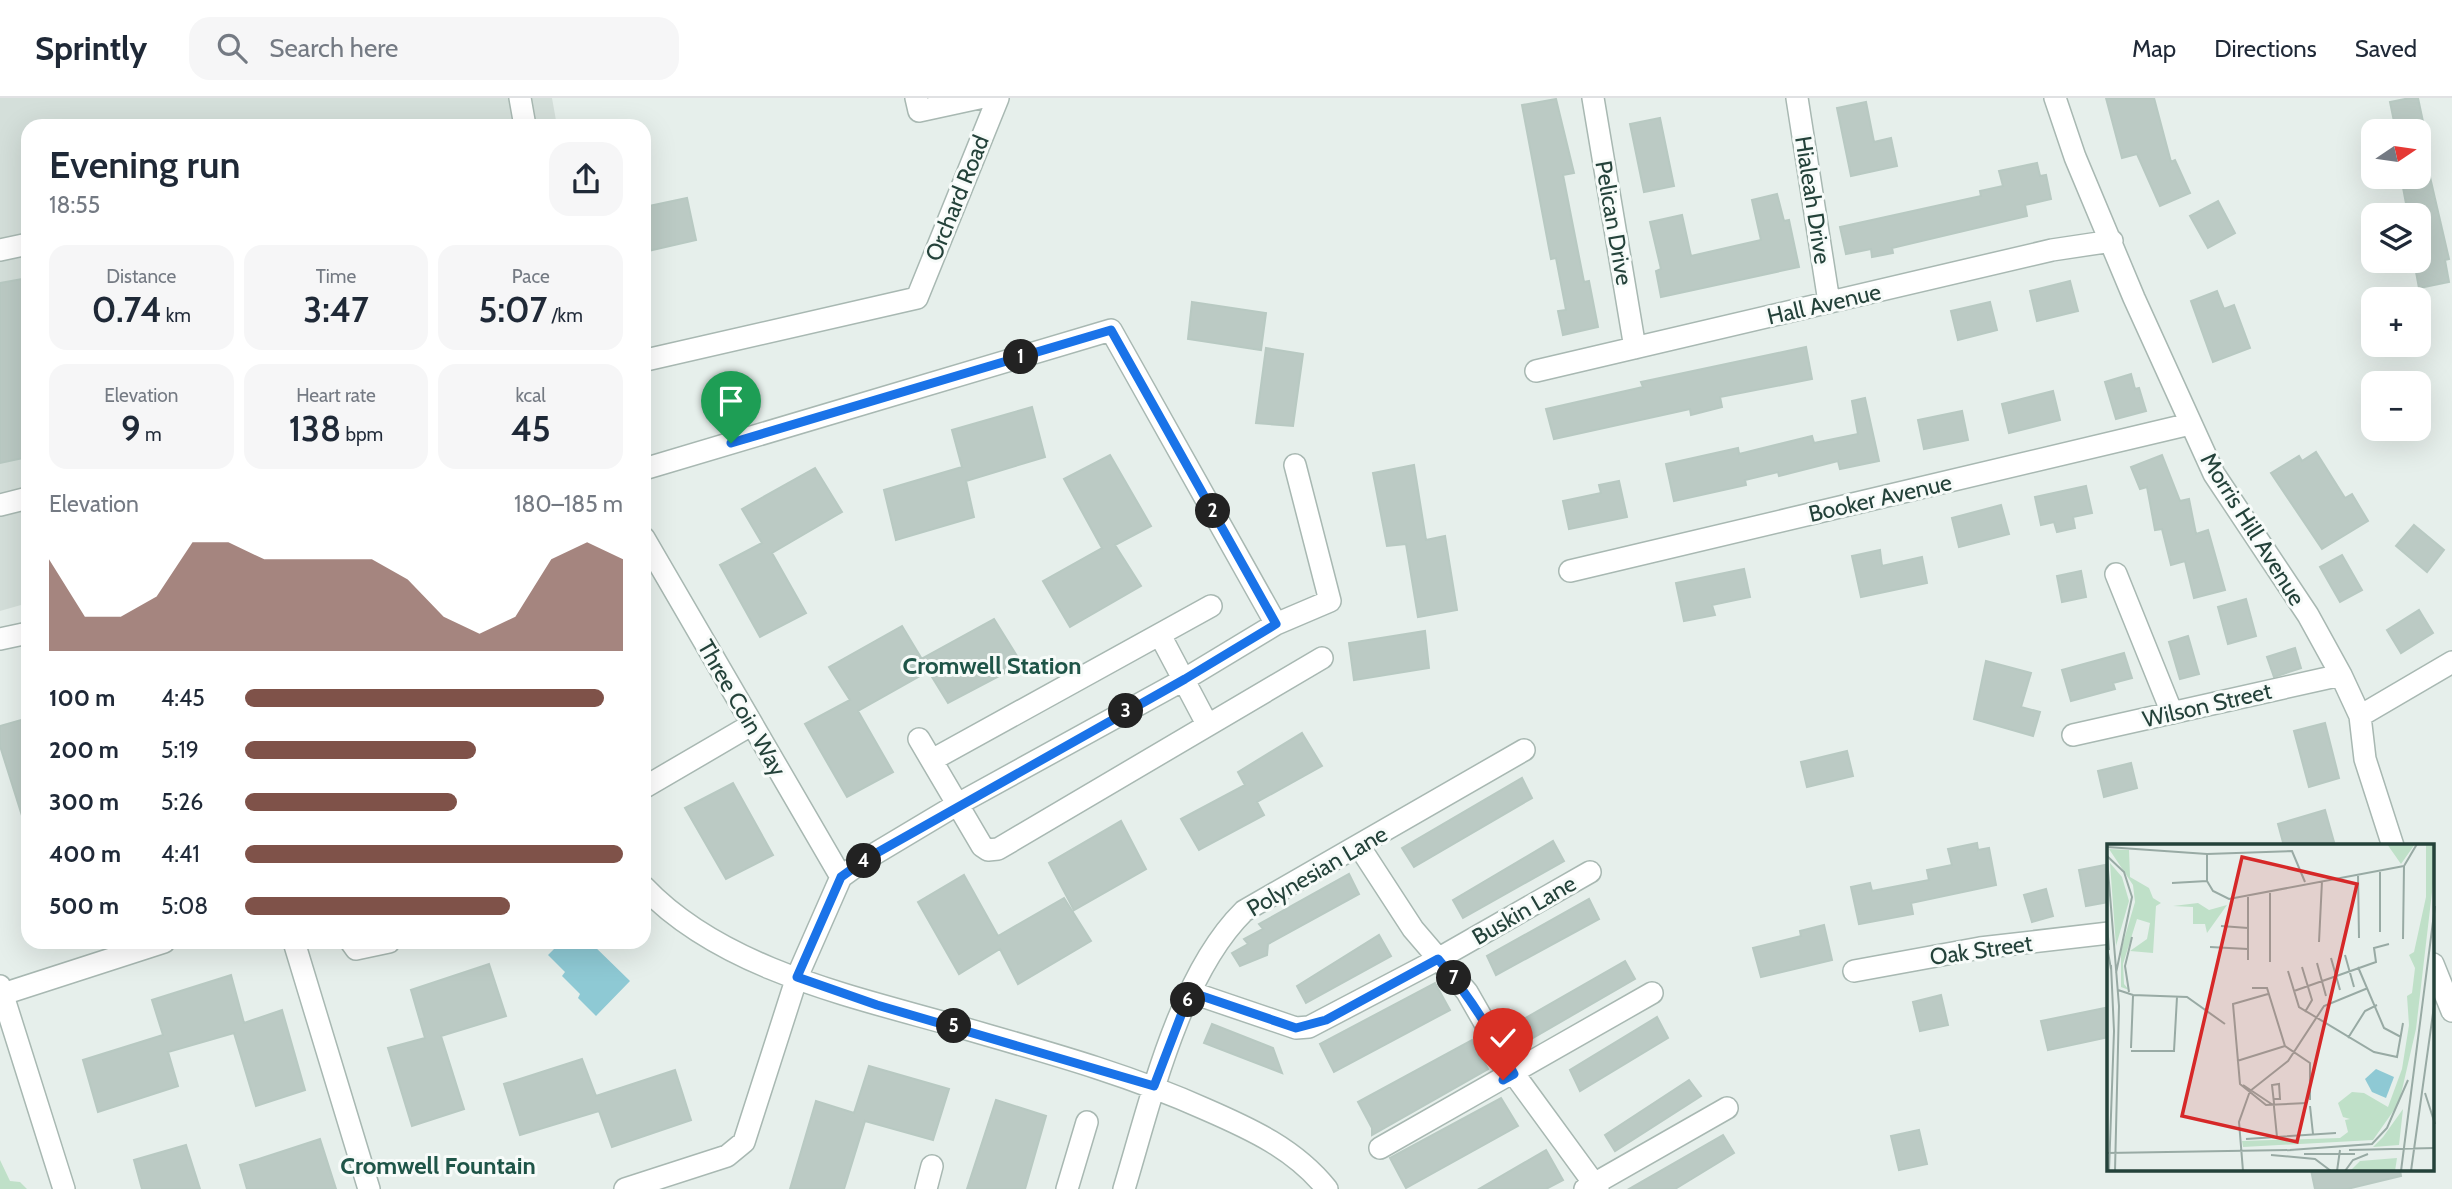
<!DOCTYPE html>
<html lang="en">
<head>
<meta charset="utf-8">
<style>
	body { margin:0; font-family:Cabin,sans-serif; background:#f6f6f7; color:#1f2937; height:100vh; display:flex; flex-direction:column; font-size:26px; white-space:nowrap }
	* { box-sizing:border-box; margin:0 }
	p { font-size:23px; color:#747a83 }
	.icon { flex:none; width:38px; height:38px; fill:none; stroke:currentColor; stroke-width:2; stroke-linecap:round; stroke-linejoin:round }
	.map { position:relative; flex:1; overflow:hidden }
	.details { position:absolute; left:21px; top:21px; width:630px; height:830px; display:flex; flex-direction:column; background:#fff; border-radius:21px; box-shadow:0 7px 28px #0002 }
	.details>* { flex:none }
	.needle { width:46px; rotate:77deg }
	.buttons { position:absolute; left:2361px; top:21px; display:grid; gap:14px }
	.buttons a { display:grid; place-items:center; width:70px; height:70px; border-radius:14px; background:#fff; box-shadow:0 7px 28px #0002; font-size:35px }
	.pin { position:absolute; display:grid; place-items:center; width:60px; height:60px; color:#fff; margin:-72px -30px; border-radius:50% 50% 50% 0; rotate:-45deg; box-shadow:0 0 7px #0007 }
	.pin .icon { rotate:45deg }
	.km { position:absolute; width:35px; height:35px; margin:-18px; border-radius:50%; background:#222; color:#fff; font-size:19px; line-height:35px; text-align:center }
	.round { display:grid; place-items:center; flex:none; width:74px; height:74px; border-radius:21px; background:#f6f6f7 }
	.summary { display:flex; align-items:center; justify-content:space-between; height:119px; padding:0 28px }
	h1 { font-size:38px; font-weight:600; line-height:52px }
	.stats { display:grid; grid-template-columns:repeat(3,1fr); gap:10px; height:119px; padding:7px 28px }
	.stats div { display:grid; align-content:center; border-radius:18px; background:#f6f6f7; text-align:center }
	.stats b { font-size:35px; font-weight:600 }
	.stats small { font-size:19px; font-weight:400 }
	.stats p { font-size:19px }
	.chart { height:196px; padding:14px 28px }
	.chart p { display:flex; justify-content:space-between }
	.chart svg { width:100%; height:126px; margin-top:7px; fill:#7f5249; opacity:.7 }
	ul { padding:0 28px; list-style:none; font-size:23px }
	li { display:grid; grid-template-columns:112px 84px 1fr; align-items:center; height:52px }
	li i { height:18px; border-radius:9px; background:#7f5249 }
	header { display:flex; align-items:center; gap:42px; box-sizing:border-box; height:98px; padding:0 35px; background:#fff; border-bottom:2px solid #e0e1e3 }
	header strong { font-size:33px }
	nav { display:flex; gap:38px; margin-inline-start:auto; font-size:24px }
	.search { width:490px; height:63px; background:#f6f6f7; display:flex; align-items:center; gap:18px; box-sizing:border-box; padding:0 24px; border-radius:21px; color:#747a83; font-size:26px }
	.map>svg:first-child { display:block }
	.built { fill:#d4dfda }
	.green { fill:#bfe0c8 }
	.water { fill:#8ec9d4 }
	.building { fill:#bbcac4; stroke:#b8c9c2; stroke-width:2 }
	.lines { fill:none; stroke-linecap:round; stroke-linejoin:round }
	.minor-casing { stroke:#a8b8b2; stroke-width:24 }
	.minor { stroke:#fff; stroke-width:21 }
	.route-casing { stroke:#fff; stroke-width:14 }
	.route { stroke:#1a73e8; stroke-width:9 }
	.labels { text-anchor:middle; stroke-width:6; stroke-linejoin:round; paint-order:stroke }
	.street-label { font-size:23px; fill:#24423a; stroke:#f7fbf9 }
	.neighbourhood-label { font-size:24px; font-weight:bold; fill:#1f5548; stroke:#f7fbf9 }
	.inset-road { fill:none; stroke:#98aaa4; stroke-width:2 }
	.view { fill:#d62828; fill-opacity:0.15; stroke:#d62828; stroke-width:3.5 }
	.inset-edge { fill:none; stroke:#24423a; stroke-width:3.5 }
</style>
</head>
<body>
<header>
<strong>Sprintly</strong>
<div class="search"><svg class="icon" aria-label="search" viewBox="0 0 24 24"><circle cx="10" cy="10" r="6"/><path d="M15 15l6 6"/></svg>Search here</div>
<nav><a>Map</a><a>Directions</a><a>Saved</a></nav>
</header>
<div class="map">
<svg width="2452" height="1091" viewBox="0 0 2452 1091">
	<rect width="100%" height="100%" fill="#e6efeb"/>
	<!-- built -->
	<path class="built" d="M0 0H552L557 28H28V505L0 513Z"/>
	<!-- green -->
	<path class="green" d="M0 1062 10 1083 20 1084 27 1091H0Z"/>
	<!-- water -->
	<path class="water" d="M561 844H590L630 883 596 918 578 900 580 896 562 878 565 874 548 857Z"/>
	<!-- building -->
	<path class="building" d="M2106 0H2154L2171 64 2175 62 2190 95 2160 108 2137 56 2122 60Z
		M2410 0H2418L2425 33H2396L2390 4Z
		M1556 1 1574 75 1563 77 1584 184 1589 183 1598 229 1563 237 1558 213 1566 212 1556 160 1551 161 1522 7Z
		M1866 4 1874 44 1891 40 1897 68 1851 78 1837 10Z
		M1660 20 1674 88 1644 94 1630 26Z
		M2037 65 2040 78 2046 77 2051 101 2025 107 2027 118 1892 150 1893 155 1872 159 1871 151 1846 156 1840 129 1981 98 1980 93 2003 88 1999 73Z
		M2401 79H2430L2449 161 2445 162 2449 184 2419 190 2414 163H2418V114L2408 116Z
		M1777 96 1784 123 1789 122 1799 169 1661 199 1656 173 1661 171 1650 124 1682 117 1691 158 1761 142 1752 102Z
		M687 100 696 142 644 154V109Z
		M2218 103 2235 135 2208 150 2190 118Z
		M28 180V359L0 365V185Z
		M2070 183 2078 213 2037 223 2030 193Z
		M2217 193 2224 211 2234 207 2250 250 2213 264 2191 203Z
		M1192 204 1266 215 1261 252 1188 241Z
		M1990 204 1997 232 1958 242 1951 213Z
		M1806 249 1812 281 1720 299 1722 309 1691 317 1690 311 1554 341 1546 311 1643 289 1641 284Z
		M1266 250 1303 256 1293 328 1256 325Z
		M2131 276 2135 291 2139 290 2146 313 2116 321 2105 284Z
		M2053 293 2060 322 2009 335 2002 306Z
		M1865 300 1879 363 1840 371 1838 363 1779 378 1778 374 1745 382 1746 387 1674 403 1666 366 1738 350 1739 356 1812 338 1814 345 1858 336 1852 303Z
		M1032 309 1045 359 966 383 974 419 896 442 884 392 962 369 952 332Z
		M1962 313 1968 342 1924 351 1918 322Z
		M2316 354 2345 400 2352 396 2368 423 2322 451 2271 375 2299 358 2302 363Z
		M1110 357 1151 428 1115 447 1141 488 1070 529 1043 483 1102 450 1064 381Z
		M2162 357 2180 403 2189 401 2196 436 2208 432 2225 492 2194 500 2185 463 2171 467 2162 431 2155 432 2147 389 2140 391 2131 369Z
		M1414 367 1426 442 1445 438 1457 512 1418 519 1406 446 1387 448 1373 375Z
		M815 370 842 414 772 455 806 515 760 539 720 467 762 445 742 411Z
		M1619 383 1627 419 1569 431 1563 403 1601 395 1599 387Z
		M2086 388 2092 415 2073 419 2075 430 2057 434 2054 424 2041 427 2035 399Z
		M2001 407 2009 436 1959 449 1952 420Z
		M2414 427 2444 452 2427 474 2396 448Z
		M1880 452 1882 468 1922 459 1927 485 1861 499 1852 458Z
		M2342 457 2362 492 2340 504 2320 469Z
		M1744 471 1750 499 1712 507 1715 517 1684 523 1676 485Z
		M2081 473 2086 499 2062 504 2057 478Z
		M2246 501 2256 538 2228 546 2218 509Z
		M2419 512 2433 535 2401 555 2387 532Z
		M994 521 1022 566 948 605 921 561Z
		M902 528 929 573 858 613 893 674 847 699 805 626 850 602 829 569Z
		M1425 533 1429 570 1354 582 1349 545Z
		M2188 538 2199 576 2180 581 2169 544Z
		M2295 550 2301 570 2274 579 2267 559Z
		M2124 555 2132 580 2113 585 2115 591 2071 603 2062 572Z
		M1986 563 2031 575 2021 609 2040 614 2033 638 1974 621Z
		M28 620V724H24L0 648V628Z
		M2325 625 2339 680 2309 689 2294 633Z
		M1302 635 1322 668 1257 704 1264 717 1199 752 1181 721 1245 687 1238 674Z
		M1847 653 1853 678 1807 689 1801 664Z
		M2131 665 2137 690 2104 699 2098 673Z
		M1522 680 1532 700 1414 769 1402 750Z
		M733 685 773 757 726 781 685 710Z
		M2325 712 2334 744 2320 748H2284L2278 726Z
		M1121 723 1146 771 1074 812 1049 765Z
		M1553 743 1564 763 1463 820 1453 802Z
		M1977 745 1978 752 1989 750 1996 787 1911 805 1913 816 1859 826 1851 789 1870 785 1872 793 1929 782 1927 772 1952 767 1948 751Z
		M2105 767 2109 804 2086 808 2079 772Z
		M1349 776 1359 796 1268 846 1267 857 1240 868 1232 855 1248 846 1244 841 1263 831 1259 826Z
		M964 777 998 838 1064 800 1091 843 1018 886 1000 851 959 876 918 804Z
		M2046 791 2053 818 2032 824 2024 797Z
		M1589 801 1599 821 1496 877 1487 858Z
		M1824 827 1832 862 1761 879 1753 850 1801 838 1800 833Z
		M1379 837 1391 858 1306 905 1297 888Z
		M1625 863 1635 881 1531 941 1522 922Z
		M489 866 506 918 441 938 464 1011 412 1028 388 950 425 940 411 892Z
		M231 877 244 925 282 912 305 992 256 1008 234 935 168 954 178 988 98 1014 83 962 163 937 152 902Z
		M1435 885 1450 912 1334 974 1320 946Z
		M1941 897 1948 927 1920 933 1913 904Z
		M2105 910 2109 939 2048 952 2041 923Z
		M1657 919 1668 940 1580 993 1570 972Z
		M1212 926 1273 950 1282 975 1204 945Z
		M1472 942 1488 971 1372 1037V1030L1358 1004Z
		M582 961 596 998 675 972 691 1022 612 1049 599 1013 520 1037 504 986Z
		M869 968 949 991 933 1042 865 1023 844 1091H790L816 1003 854 1015Z
		M1689 982 1701 998 1615 1053 1605 1037Z
		M1501 1000 1518 1028 1406 1090 1390 1060Z
		M996 1002 1046 1018 1025 1091H967Z
		M1919 1032 1927 1066 1899 1072 1891 1038Z
		M1723 1037 1734 1055 1675 1091H1629Z
		M320 1041 336 1091H247L240 1067Z
		M186 1047 200 1091H142L134 1062Z
		M1546 1052 1563 1082 1546 1091H1479Z
		M2311 1072H2400L2401 1078 2347 1091H2315Z"/>
	<g class="lines">
		<defs>
			<path id="minor" d="M520 0 525 28
				M916 0 919 13 979 0
				M1593 0 1635 250
				M1797 0 1829 204
				M2055 0 2075 59 2134 200 2214 376 2308 517 2341 577 2360 618 2365 661 2393 748
				M0 152 28 146
				M646 262 917 200 998 0
				M1536 273 2052 152 2112 143
				M644 371 1111 232 1276 526
				M0 407 28 400
				M644 440 841 779
				M1570 473 2190 326
				M2116 476 2172 615
				M1160 537 1207 626
				M0 541 28 535
				M2360 618 2452 564
				M2073 637 2341 577
				M919 641 982 748 988 752 998 751 1322 560
				M932 662 1211 508
				M645 689 751 627
				M1359 748 1413 831 1467 894 1514 976 1598 1091
				M644 789C720 869 846 897 949 926 1035 951 1123 974 1205 1011 1251 1031 1295 1051 1327 1091
				M294 844 369 1091
				M351 844 356 851 389 844
				M2433 866 2452 913
				M1854 873 1980 850 2109 835
				M0 888 64 1091
				M1190 894 1296 930 1309 929 1429 866 1590 774
				M3 896 164 844
				M1380 1050 1652 895
				M625 1091 727 1058 744 1044 797 879 841 779 866 761 958 706 1185 581 1276 526 1330 503 1295 367
				M926 1091 932 1068
				M1067 1091 1087 1024
				M1124 1091C1150 1005 1179 877 1244 813L1524 652
				M1585 1091 1727 1010"/>
		</defs>
		<!-- minor casing -->
		<use href="#minor" class="minor-casing"/>
		<!-- minor -->
		<use href="#minor" class="minor"/>
	</g>
	<g class="lines">
		<defs>
			<path id="route" d="M731 345 1111 232 1276 526 1185 581 866 761 841 779 797 879 877 907 1154 988 1190 894 1296 930 1326 922 1438 861C1469 897 1492 934 1514 976L1503 982"/>
		</defs>
		<!-- route casing -->
		<use href="#route" class="route-casing"/>
		<!-- route -->
		<use href="#route" class="route"/>
	</g>
	<g class="labels">
		<!-- street labels -->
		<g class="street-label">
			<text transform="translate(957 100) rotate(-68)" y="8">Orchard Road</text>
			<text transform="translate(1813 102) rotate(81)" y="8">Hialeah Drive</text>
			<text transform="translate(1614 125) rotate(80)" y="8">Pelican Drive</text>
			<text transform="translate(1824 206) rotate(-13)" y="8">Hall Avenue</text>
			<text transform="translate(1880 400) rotate(-13)" y="8">Booker Avenue</text>
			<text transform="translate(2253 431) rotate(58)" y="8">Morris Hill Avenue</text>
			<text transform="translate(2207 607) rotate(-13)" y="8">Wilson Street</text>
			<text transform="translate(742 610) rotate(60)" y="8">Three Coin Way</text>
			<text transform="translate(1317 773) rotate(-30)" y="8">Polynesian Lane</text>
			<text transform="translate(1524 812) rotate(-30)" y="8">Buskin Lane</text>
			<text transform="translate(1981 852) rotate(-8)" y="8">Oak Street</text>
		</g>
		<!-- neighbourhood labels -->
		<g class="neighbourhood-label">
			<text x="992" y="576">Cromwell Station</text>
			<text x="438" y="1076">Cromwell Fountain</text>
		</g>
	</g>
	<!-- overview -->
	<g transform="translate(2107 746)">
		<rect width="327" height="327" fill="#e6efeb"/>
		<path d="M280 0H308L294 20ZM319 0H327V31L309 185 292 259 266 296 136 303 135 297 233 294 241 288 238 276 243 275 236 273 231 259 245 248 257 249 281 263 295 225 302 181 300 152 305 149 308 124 302 111 307 108 319 53ZM2 5 22 6 23 33 42 44 46 54 54 59 49 62 46 109 23 107 40 95 43 79 30 75 16 120 17 140 22 146 14 143V106L28 58 26 41ZM3 19 15 33 22 57 9 102ZM91 59 102 66 120 61 100 89 98 80H86V63L66 62ZM296 265 292 301 266 303 276 293ZM290 314 288 327H243L253 317Z" fill="#bfe0c8"/>
		<path d="M269 225 287 233 279 254 265 248 258 235Z" fill="#8ec9d4"/>
		<path class="inset-road" d="M0 3 100 10 185 7 198 38M100 10V37L106 47 122 55 297 22M0 12 17 28 25 53 9 129M0 14 12 162 8 327M251 30 252 94M65 39 100 37M163 49V118M0 79 2 106M114 82 141 84M273 88V26M296 95 297 22 310 0M212 98 215 37M0 103 4 125M103 103 141 105M238 111 247 143M224 114 233 146M141 116V53M210 119 219 152M195 123 205 156 198 168M251 123 277 184 294 193M181 127 192 163 267 208 290 213 296 179M145 144H160L178 202 203 219V256M11 146 26 151 80 153 118 180M187 147 269 118 267 104 282 100M22 148 18 122 25 93M161 150 126 160 133 240 159 261 200 259M241 194 258 167 270 161M24 204 26 152M24 207H67L70 153M130 217 178 202M136 241 166 261M318 249 328 280M166 255H173L172 240 165 241 167 259V263L170 293M203 262 206 290M139 295 229 289M183 306 265 300 280 284 301 236M242 306 328 304M0 309 188 306M197 310H248M164 311 208 315 224 327M2 327 7 187 4 121M136 327 132 278 143 247 181 217 217 162 261 144M230 327 233 306M238 327 246 316 261 310M294 327 328 62M304 327 328 155"/>
		<path class="view" d="M135 13 250 40 190 298 75 272Z"/>
		<rect width="327" height="327" class="inset-edge"/>
	</g>
</svg>
<div class="buttons">
<a><svg class="needle" viewBox="-14 -14 28 28"><path d="M0-13l5 13h-10z" fill="#e53935"/><path d="M0 13l5-13h-10z" fill="#747a83"/></svg></a>
<a><svg class="icon" aria-label="layers" viewBox="0 0 24 24"><path d="M12 4l9 5-9 5-9-5zM3 14l9 5 9-5"/></svg></a>
<a>+</a>
<a>−</a>
</div>
<div class="pin" style="left:731px;top:345px;background:#1e9e55"><svg class="icon" aria-label="arrive" viewBox="0 0 24 24"><path d="M6 21V4h12l-3 4 3 4H6"/></svg></div>
<div class="pin" style="left:1503px;top:982px;background:#d93025"><svg class="icon" aria-label="check" viewBox="0 0 24 24"><path d="M5 12l5 5 9-10"/></svg></div>
<b class="km" style="left:1021px;top:259px">1</b>
<b class="km" style="left:1213px;top:413px">2</b>
<b class="km" style="left:1126px;top:613px">3</b>
<b class="km" style="left:864px;top:763px">4</b>
<b class="km" style="left:954px;top:928px">5</b>
<b class="km" style="left:1188px;top:902px">6</b>
<b class="km" style="left:1454px;top:880px">7</b>
<section class="details">
<div class="summary"><div><h1>Evening run</h1><p>18:55</p></div><a class="round"><svg class="icon" aria-label="share" viewBox="0 0 24 24"><path d="M12 15V3M7 8l5-5 5 5M5 13v7h14v-7"/></svg></a></div>
<div class="stats">
<div><p>Distance</p><b>0.74<small> km</small></b></div>
<div><p>Time</p><b>3:47</b></div>
<div><p>Pace</p><b>5:07<small> /km</small></b></div>
</div>
<div class="stats">
<div><p>Elevation</p><b>9<small> m</small></b></div>
<div><p>Heart rate</p><b>138<small> bpm</small></b></div>
<div><p>kcal</p><b>45</b></div>
</div>
<div class="chart"><p><span>Elevation</span>180–185 m</p>
<svg viewBox="0 0 160 44" preserveAspectRatio="none"><path d="M0 44V12L10 32L20 32L30 25L40 6L50 6L60 12L70 12L80 12L90 12L100 19L110 32L120 38L130 32L140 12L150 6L160 12V44z"/></svg>
</div>
<ul>
<li><b>100 m</b>4:45<i style="width:95%"></i></li>
<li><b>200 m</b>5:19<i style="width:61%"></i></li>
<li><b>300 m</b>5:26<i style="width:56%"></i></li>
<li><b>400 m</b>4:41<i style="width:100%"></i></li>
<li><b>500 m</b>5:08<i style="width:70%"></i></li>
</ul>
</section>
</div>
</body>
</html>
